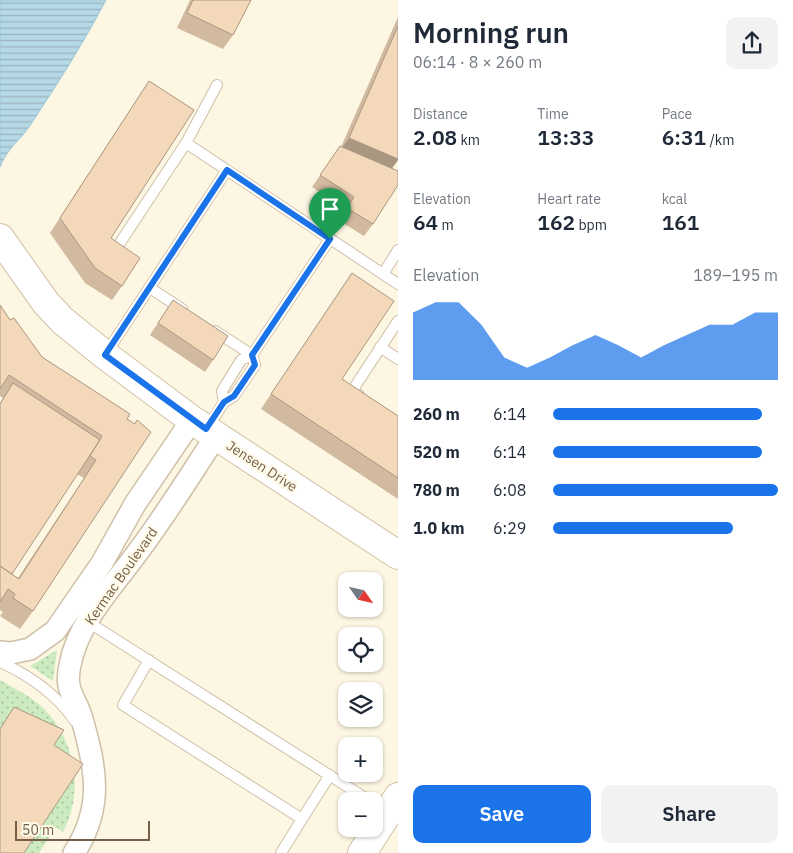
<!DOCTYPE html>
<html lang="en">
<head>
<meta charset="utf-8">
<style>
	body { margin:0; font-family:"IBM Plex Sans",sans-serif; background:#f2f2f3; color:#1f2937; height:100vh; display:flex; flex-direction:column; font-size:19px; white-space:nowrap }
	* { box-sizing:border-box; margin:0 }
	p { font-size:16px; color:#747a83 }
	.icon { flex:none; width:28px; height:28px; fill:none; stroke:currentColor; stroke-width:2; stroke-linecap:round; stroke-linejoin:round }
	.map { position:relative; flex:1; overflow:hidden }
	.sheet { display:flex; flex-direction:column; background:#fff; width:395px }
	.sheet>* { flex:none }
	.needle { width:32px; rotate:124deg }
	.controls { position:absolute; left:338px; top:572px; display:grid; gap:10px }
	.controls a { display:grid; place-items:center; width:45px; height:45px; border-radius:10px; background:#fff; box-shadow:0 1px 4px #0004; font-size:25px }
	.scale { position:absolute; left:15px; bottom:12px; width:135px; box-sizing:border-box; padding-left:5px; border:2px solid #765f48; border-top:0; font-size:14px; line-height:18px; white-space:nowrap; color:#765f48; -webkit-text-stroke:4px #fffae9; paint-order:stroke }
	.pin { position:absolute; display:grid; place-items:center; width:42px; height:42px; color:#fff; margin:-51px -21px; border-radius:50% 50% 50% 0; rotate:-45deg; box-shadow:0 0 5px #0007 }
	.pin .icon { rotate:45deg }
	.round { display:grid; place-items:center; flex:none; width:52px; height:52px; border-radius:10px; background:#f2f2f3 }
	.head { display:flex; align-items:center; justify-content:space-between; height:85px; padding:0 15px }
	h1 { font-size:28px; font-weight:600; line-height:38px }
	.metrics { display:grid; grid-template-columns:repeat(3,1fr); gap:8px; height:85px; padding:5px 15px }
	.metrics div { display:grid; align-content:center }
	.metrics b { font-size:21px; font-weight:600 }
	.metrics small { font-size:14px; font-weight:400 }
	.metrics p { font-size:14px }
	.chart { height:140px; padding:10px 15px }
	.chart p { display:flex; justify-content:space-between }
	.chart svg { width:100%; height:90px; margin-top:5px; fill:#1a73e8; opacity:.7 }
	.button { display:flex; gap:10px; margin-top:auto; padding:10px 15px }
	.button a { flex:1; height:58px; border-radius:10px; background:#1a73e8; color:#fff; font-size:20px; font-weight:600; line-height:58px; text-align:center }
	.button a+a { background:#f2f2f3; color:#1f2937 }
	ul { padding:0 15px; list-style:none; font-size:16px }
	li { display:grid; grid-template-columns:80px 60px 1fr; align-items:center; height:38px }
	li i { height:12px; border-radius:6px; background:#1a73e8 }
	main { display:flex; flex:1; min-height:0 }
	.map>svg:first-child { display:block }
	.grass { fill:url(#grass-dots) }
	.water { fill:url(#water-rules); stroke:#9cc7d9 }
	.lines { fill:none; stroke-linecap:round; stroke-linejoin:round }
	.service-casing { stroke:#cfbfa9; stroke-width:12 }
	.minor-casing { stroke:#cfbfa9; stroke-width:24 }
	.secondary-casing { stroke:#d2c0a6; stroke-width:30 }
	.service { stroke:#fff; stroke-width:10 }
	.minor { stroke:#fff; stroke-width:21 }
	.secondary { stroke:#fff; stroke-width:28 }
	.wall { fill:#d1ba9f; fill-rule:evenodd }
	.shaded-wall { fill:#aa9782 }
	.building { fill:#f3d8b9; stroke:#aa9782 }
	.route-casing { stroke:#fff; stroke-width:10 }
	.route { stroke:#1a73e8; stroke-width:6 }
	.labels { text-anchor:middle; stroke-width:5; stroke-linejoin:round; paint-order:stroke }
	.street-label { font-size:14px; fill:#765f48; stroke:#fffae9 }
</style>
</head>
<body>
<main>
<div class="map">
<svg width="398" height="853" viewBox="0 0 398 853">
	<defs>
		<pattern id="grass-dots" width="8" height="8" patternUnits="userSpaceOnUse" patternTransform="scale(1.25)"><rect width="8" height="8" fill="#ccebc0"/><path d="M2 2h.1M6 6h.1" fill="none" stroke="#aac29e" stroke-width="1.8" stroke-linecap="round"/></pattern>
		<pattern id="water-rules" width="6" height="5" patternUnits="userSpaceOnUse" patternTransform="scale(1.25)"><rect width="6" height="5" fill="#b6d9e7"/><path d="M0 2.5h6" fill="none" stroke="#99b3bd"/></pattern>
	</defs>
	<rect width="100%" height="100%" fill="#fdf6e2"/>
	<!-- grass -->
	<path class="grass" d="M57 650 53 681 30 666Z
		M0 680C12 687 25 693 36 702 74 732 86 789 63 832L56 827 39 853H0Z"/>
	<!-- water -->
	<path class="water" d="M0 0H106C83 44 58 83 31 124 20 141 8 147 0 167Z"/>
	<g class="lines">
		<defs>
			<path id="service" d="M217 85 186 143 398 284
				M114 252 186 143
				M383 274 398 250
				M150 288 182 309
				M380 347 398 359
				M105 355 227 170
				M359 395 352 391 398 321
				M224 402 222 391 241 360 252 355 330 239
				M207 429 224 402 234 396 255 365 252 355 215 331
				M88 622 370 801
				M149 660 123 705 302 819 330 775
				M0 662C29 675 56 694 75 721
				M281 853 302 819"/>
			<path id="minor" d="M0 652 11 653 30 649 55 631 102 563 135 504 192 420
				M74 853C104 807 96 768 82 719 76 697 64 692 70 665 78 621 115 584 140 549 167 513 191 474 216 436"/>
			<path id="secondary" d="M0 238 46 303 63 321 105 355 192 420 398 555
				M362 853 398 797"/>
		</defs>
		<!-- service casing -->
		<use href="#service" class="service-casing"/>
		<!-- minor casing -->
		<use href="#minor" class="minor-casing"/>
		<!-- secondary casing -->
		<use href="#secondary" class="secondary-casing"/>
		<!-- service -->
		<use href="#service" class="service"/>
		<!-- minor -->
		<use href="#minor" class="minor"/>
		<!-- secondary -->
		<use href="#secondary" class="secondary"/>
	</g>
	<!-- wall -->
	<path class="wall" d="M190 0H251L233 35 223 49 177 28Z
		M398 17V160L392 168 373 224 364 236 338 220 345 209 312 187 340 146 341 147Z
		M149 81 111 238 122 286 112 300 85 283 50 233Z
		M352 273 342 379 398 416V499L261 409Z
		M173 300 213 360 205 372 150 335Z
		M0 305 10 320 42 357 127 419 33 611 20 629 0 616 3 612 0 610V403L3 398 0 396ZM77 474 84 478 18 578 12 574Z"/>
	<!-- shaded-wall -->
	<path class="shaded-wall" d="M349 138 398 159V160L388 174 339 152Z"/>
	<!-- building -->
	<path class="building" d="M193 0H251L233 35 187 13Z
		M398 26V159L349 138Z
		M149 81 194 110 111 238 140 258 122 286 95 268 60 218Z
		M340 146 398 171V185L373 224 347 208 354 197 320 175Z
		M352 273 394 301 342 379 398 416V478L271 394Z
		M173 300 228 336 213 360 158 323Z
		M0 305 10 320 14 318 42 357 130 414 127 419 135 424 137 420 151 432 33 611 13 598 15 594 8 589 0 602V566L19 579 96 460 90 456 102 436 9 375 0 389Z
		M13 383 100 440 12 574 0 566V404Z
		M14 707 64 730 54 745 83 764 24 853H0V729Z"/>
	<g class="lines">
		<defs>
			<path id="route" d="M227 170 330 239 252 355 255 365 234 396 224 402 206 429 105 355Z"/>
		</defs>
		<!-- route casing -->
		<use href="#route" class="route-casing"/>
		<!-- route -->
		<use href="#route" class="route"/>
	</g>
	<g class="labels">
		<!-- street labels -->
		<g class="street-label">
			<text transform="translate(262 466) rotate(33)" y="5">Jensen Drive</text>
			<text transform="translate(121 576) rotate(-55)" y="5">Kermac Boulevard</text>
		</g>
	</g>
</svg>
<div class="controls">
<a><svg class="needle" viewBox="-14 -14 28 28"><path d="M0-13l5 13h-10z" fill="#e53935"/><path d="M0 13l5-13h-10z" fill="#747a83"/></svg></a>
<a><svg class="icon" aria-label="locate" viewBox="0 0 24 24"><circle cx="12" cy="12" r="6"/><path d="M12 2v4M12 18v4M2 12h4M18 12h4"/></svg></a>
<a><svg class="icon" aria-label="layers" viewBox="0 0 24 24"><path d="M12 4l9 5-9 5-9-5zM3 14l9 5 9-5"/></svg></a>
<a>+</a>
<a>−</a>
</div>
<div class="scale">50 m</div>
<div class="pin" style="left:330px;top:239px;background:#1e9e55"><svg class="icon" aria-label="arrive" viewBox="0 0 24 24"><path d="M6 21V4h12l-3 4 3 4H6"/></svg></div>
</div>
<section class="sheet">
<div class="head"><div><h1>Morning run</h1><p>06:14 · 8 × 260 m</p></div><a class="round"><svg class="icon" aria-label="share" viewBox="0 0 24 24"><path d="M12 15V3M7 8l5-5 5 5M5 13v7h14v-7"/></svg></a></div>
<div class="metrics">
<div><p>Distance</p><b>2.08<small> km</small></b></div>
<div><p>Time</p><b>13:33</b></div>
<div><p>Pace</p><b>6:31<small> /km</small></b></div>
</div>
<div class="metrics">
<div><p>Elevation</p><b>64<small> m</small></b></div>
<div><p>Heart rate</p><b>162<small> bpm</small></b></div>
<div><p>kcal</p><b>161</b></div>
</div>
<div class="chart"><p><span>Elevation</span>189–195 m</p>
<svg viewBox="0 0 160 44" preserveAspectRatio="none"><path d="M0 44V11L10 6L20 6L30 17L40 33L50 38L60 33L70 27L80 22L90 27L100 33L110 27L120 22L130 17L140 17L150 11L160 11V44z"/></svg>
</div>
<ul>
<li><b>260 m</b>6:14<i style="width:93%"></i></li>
<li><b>520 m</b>6:14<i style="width:93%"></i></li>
<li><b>780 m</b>6:08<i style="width:100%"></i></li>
<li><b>1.0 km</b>6:29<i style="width:80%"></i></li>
</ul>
<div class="button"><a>Save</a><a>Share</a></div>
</section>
</main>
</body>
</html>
